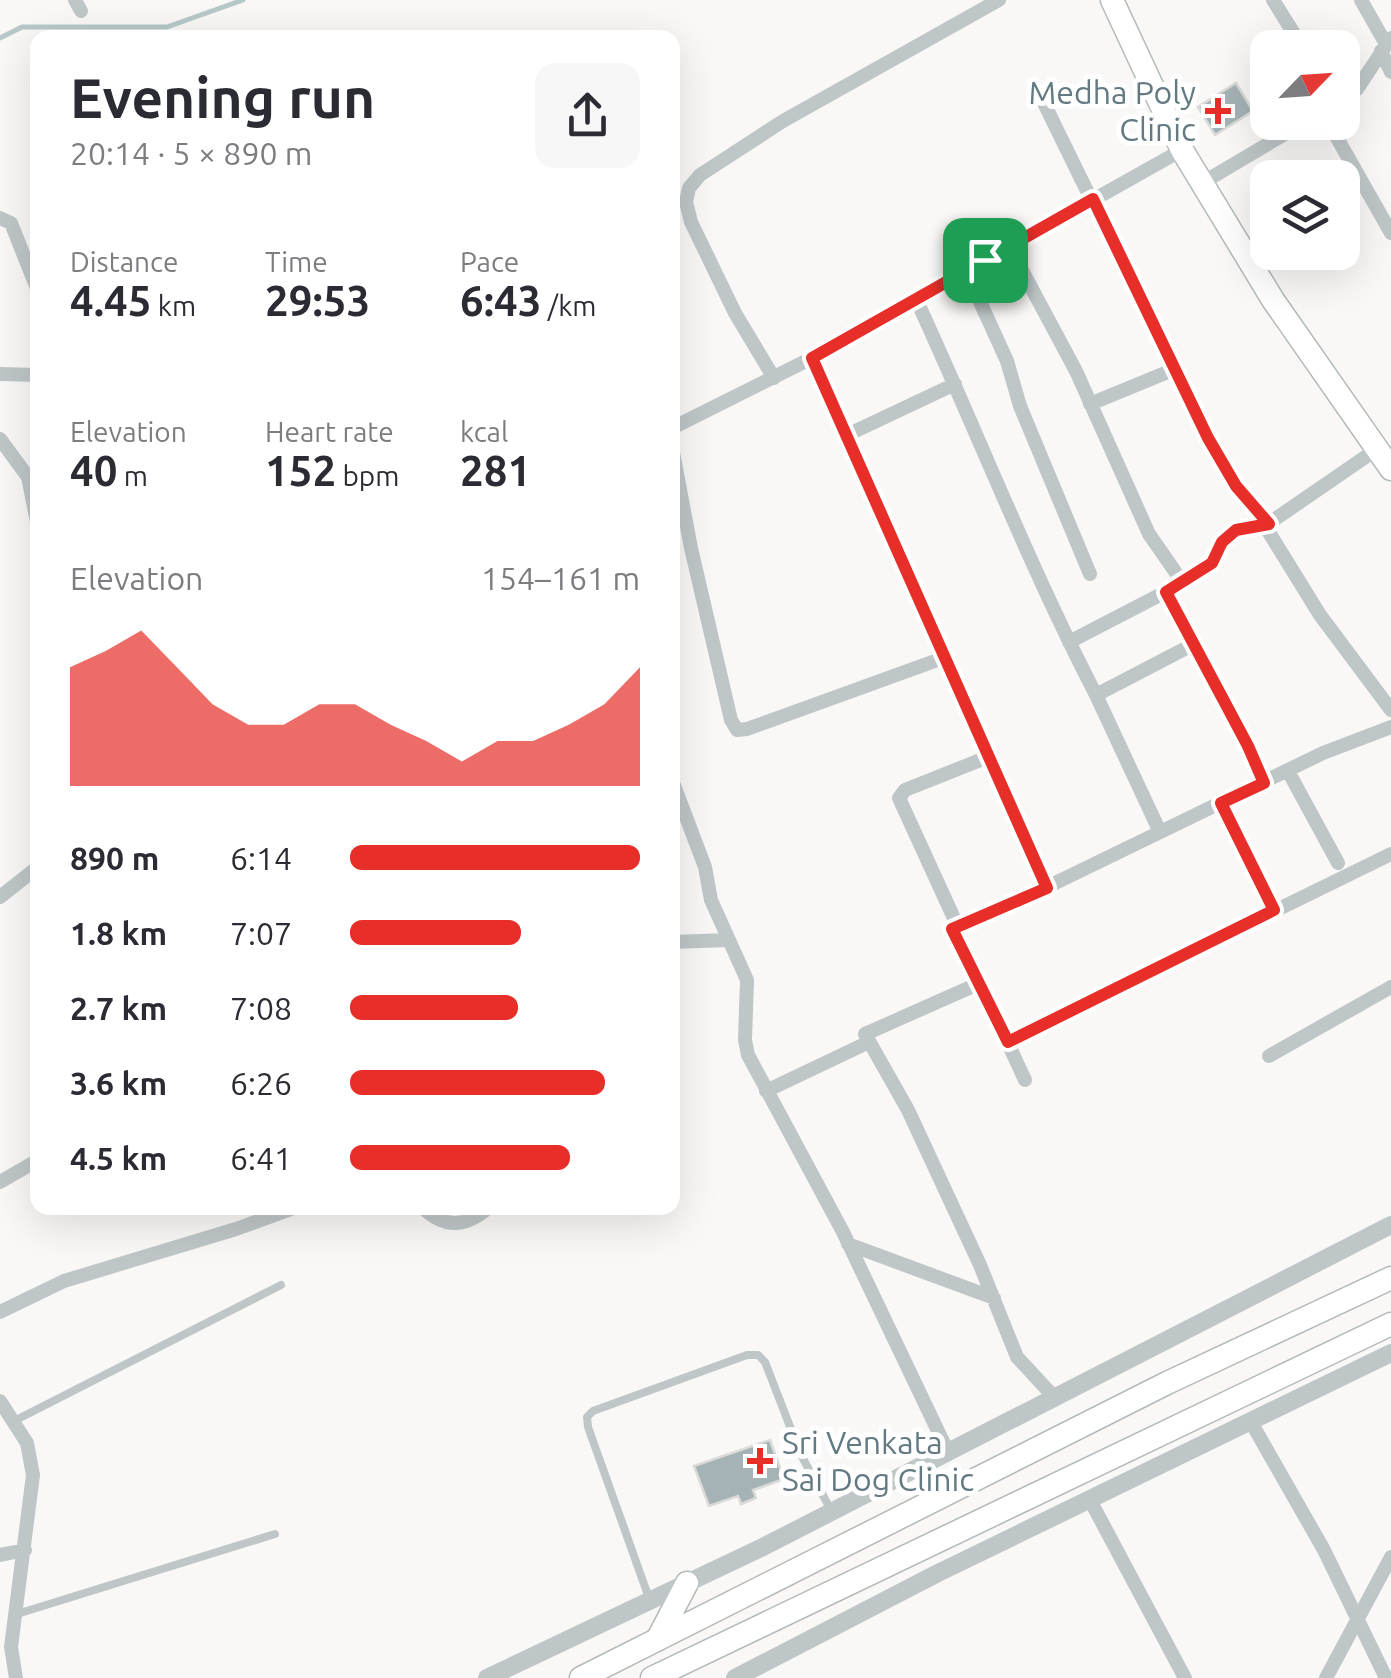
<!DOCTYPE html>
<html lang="en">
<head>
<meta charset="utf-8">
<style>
	body { margin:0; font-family:Ubuntu,sans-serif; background:#f7f7f7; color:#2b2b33; height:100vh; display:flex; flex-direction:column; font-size:38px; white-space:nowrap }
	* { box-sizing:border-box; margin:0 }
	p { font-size:32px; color:#7c7c81 }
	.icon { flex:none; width:55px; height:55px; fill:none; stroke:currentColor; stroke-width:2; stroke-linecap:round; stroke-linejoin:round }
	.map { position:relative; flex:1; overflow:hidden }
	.side { position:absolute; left:30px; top:30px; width:650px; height:1185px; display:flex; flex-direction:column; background:#fff; border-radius:20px; box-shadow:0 10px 40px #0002 }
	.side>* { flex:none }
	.needle { width:65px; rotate:65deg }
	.tools { position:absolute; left:1250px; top:30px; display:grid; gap:20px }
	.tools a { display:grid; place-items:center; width:110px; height:110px; border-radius:20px; background:#fff; box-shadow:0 10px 40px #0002; font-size:50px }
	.pin { position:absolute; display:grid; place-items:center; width:85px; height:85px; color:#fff; margin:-42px; border-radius:20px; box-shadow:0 5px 15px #0006 }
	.round { display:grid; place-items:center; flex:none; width:105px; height:105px; border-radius:20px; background:#f7f7f7 }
	.headline { display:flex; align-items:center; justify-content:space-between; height:170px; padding:0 40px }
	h1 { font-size:55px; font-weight:700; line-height:75px }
	.figures { display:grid; grid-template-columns:repeat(3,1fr); gap:15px; height:170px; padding:10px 40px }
	.figures div { display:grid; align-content:center }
	.figures b { font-size:42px; font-weight:700 }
	.figures small { font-size:28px; font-weight:400 }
	.figures p { font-size:28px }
	.chart { height:280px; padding:20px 40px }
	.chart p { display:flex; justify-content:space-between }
	.chart svg { width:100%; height:180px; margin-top:10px; fill:#e72e28; opacity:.7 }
	ul { padding:0 40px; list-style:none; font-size:32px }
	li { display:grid; grid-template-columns:160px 120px 1fr; align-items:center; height:75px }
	li i { height:25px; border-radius:12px; background:#e72e28 }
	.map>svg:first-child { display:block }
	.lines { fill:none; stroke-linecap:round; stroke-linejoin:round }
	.stream { stroke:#b7c8c9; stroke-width:5 }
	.building { fill:#a6b3b6; stroke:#dadad8; stroke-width:2.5 }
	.primary-casing { stroke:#b3babc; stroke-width:25 }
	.trunk-casing { stroke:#b2b9bb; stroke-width:25 }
	.service { stroke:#bfc6c8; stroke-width:8 }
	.minor { stroke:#bfc6c8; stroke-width:14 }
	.tertiary { stroke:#bfc6c8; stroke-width:18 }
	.primary { stroke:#fff; stroke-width:22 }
	.trunk { stroke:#fff; stroke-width:22 }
	.route-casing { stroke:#fff; stroke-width:20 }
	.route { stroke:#e72e28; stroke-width:12 }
	.poi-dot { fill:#e72e28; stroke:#fff; stroke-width:4 }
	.labels { text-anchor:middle; stroke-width:10; stroke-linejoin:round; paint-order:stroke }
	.poi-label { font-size:32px; fill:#637a82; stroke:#fff; text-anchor:end }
</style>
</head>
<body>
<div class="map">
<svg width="1391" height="1678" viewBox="0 0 1391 1678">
	<rect width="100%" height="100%" fill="#f9f8f6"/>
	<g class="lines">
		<!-- stream -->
		<path class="stream" d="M0 38 22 27H167L243 0"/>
	</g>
	<!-- building -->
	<path class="building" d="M1236 83 1253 111 1215 135 1198 107Z
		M770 1440 784 1479 753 1490 756 1498 741 1504 738 1496 709 1506 694 1466Z"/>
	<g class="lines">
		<defs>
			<path id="primary" d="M1112 0 1182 150 1273 300 1391 469"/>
			<path id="trunk" d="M657 1640 687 1583
				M581 1678 1167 1383 1391 1278
				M652 1678 1391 1324"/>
		</defs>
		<!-- primary casing -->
		<use href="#primary" class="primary-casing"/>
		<!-- trunk casing -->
		<use href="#trunk" class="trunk-casing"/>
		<!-- service -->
		<path class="service" d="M14 1421 281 1285
			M649 1598 588 1427 587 1417 593 1411 747 1355H758L765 1362 801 1455 832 1512
			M17 1614 275 1534"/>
		<!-- minor -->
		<path class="minor" d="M75 0 81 11
			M1273 0 1303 48
			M1361 0 1386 44
			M1381 51 1391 72
			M1042 99 1208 438 1236 485 1269 524
			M1342 100 1357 89 1391 38
			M1328 122 1391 233
			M1202 183 1305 122
			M0 218 11 223 38 291
			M1009 246 1076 371 1149 534 1183 583
			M966 271 1007 361 1020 406 1090 574
			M916 299C977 431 1029 566 1096 695
			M812 358 1047 887
			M0 374 38 375
			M774 378 735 313 691 222 686 202 689 188 700 175 783 121 999 0
			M1090 404 1175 369
			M672 428 812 358 1182 150
			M847 435 955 384
			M0 439 28 477 38 527
			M672 447 691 548 731 720 737 730 747 729 946 657
			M1265 526 1320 615 1391 710
			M1166 592 1248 746 1263 783
			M1069 642 1183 583 1212 563 1223 542 1236 530 1265 526 1377 449
			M1288 771 1338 863
			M672 780 705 867 711 900 747 980 745 1040 748 1055 843 1232 948 1452
			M1221 803 1274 910
			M1160 832 1096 695 1192 645
			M0 897 38 867
			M958 927 899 798 905 790 988 757
			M672 942 729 940
			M980 983 1025 1080
			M1007 1042 1391 854
			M1269 1056 1391 987
			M766 1091 869 1042
			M0 1182 38 1160
			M423 1208C445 1229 466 1227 488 1208
			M848 1244 994 1298
			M0 1312 64 1281 236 1229 294 1208
			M1055 1398 1017 1357 980 1265 908 1110 865 1034 980 983 953 929 1047 887 1323 753 1391 727
			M0 1401 27 1443 33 1475 11 1647 16 1678
			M1251 1422 1324 1550 1386 1678
			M1090 1500 1185 1678
			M0 1555 25 1550
			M1326 1678 1391 1557"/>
		<!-- tertiary -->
		<path class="tertiary" d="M487 1678 761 1548 1391 1225
			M735 1678 938 1573 1391 1353"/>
		<!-- primary -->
		<use href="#primary" class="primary"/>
		<!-- trunk -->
		<use href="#trunk" class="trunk"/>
	</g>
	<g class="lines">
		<defs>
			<path id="route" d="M1093 199 1208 438 1236 486 1269 524 1236 530 1222 542 1212 563 1166 592 1248 746 1264 783 1221 803 1274 910 1008 1042 952 929 1047 888 812 358Z"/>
		</defs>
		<!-- route casing -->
		<use href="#route" class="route-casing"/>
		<!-- route -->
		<use href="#route" class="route"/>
	</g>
	<!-- markers -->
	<g class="poi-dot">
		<path d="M1213 96h10v10h10v10h-10v10h-10v-10h-10v-10h10z"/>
		<path d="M755 1446h10v10h10v10h-10v10h-10v-10h-10v-10h10z"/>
	</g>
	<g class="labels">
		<!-- poi labels -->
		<g class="poi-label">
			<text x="1196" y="104">Medha Poly<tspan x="1196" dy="37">Clinic</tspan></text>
			<text x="782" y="1454" text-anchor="start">Sri Venkata<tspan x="782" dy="37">Sai Dog Clinic</tspan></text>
		</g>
	</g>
</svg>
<div class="tools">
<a><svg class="needle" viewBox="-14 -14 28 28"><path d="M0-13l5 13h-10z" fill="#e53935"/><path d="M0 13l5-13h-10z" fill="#7c7c81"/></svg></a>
<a><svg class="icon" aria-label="layers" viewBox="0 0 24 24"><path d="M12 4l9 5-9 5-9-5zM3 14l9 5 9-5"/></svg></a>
</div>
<div class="pin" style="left:985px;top:260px;background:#1e9e55"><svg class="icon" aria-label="arrive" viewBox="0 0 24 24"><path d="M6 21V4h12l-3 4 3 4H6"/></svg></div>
<section class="side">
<div class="headline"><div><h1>Evening run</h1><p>20:14 · 5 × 890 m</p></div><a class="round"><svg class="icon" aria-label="share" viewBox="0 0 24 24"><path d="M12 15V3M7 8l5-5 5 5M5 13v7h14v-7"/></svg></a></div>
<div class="figures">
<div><p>Distance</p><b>4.45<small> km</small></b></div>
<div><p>Time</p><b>29:53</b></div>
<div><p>Pace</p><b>6:43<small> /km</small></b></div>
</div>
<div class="figures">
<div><p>Elevation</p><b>40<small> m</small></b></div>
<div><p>Heart rate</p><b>152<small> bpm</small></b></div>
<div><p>kcal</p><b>281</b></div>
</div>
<div class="chart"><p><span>Elevation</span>154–161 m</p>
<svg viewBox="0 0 160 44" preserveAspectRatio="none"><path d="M0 44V15L10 11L20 6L30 15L40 24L50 29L60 29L70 24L80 24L90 29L100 33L110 38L120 33L130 33L140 29L150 24L160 15V44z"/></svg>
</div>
<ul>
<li><b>890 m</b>6:14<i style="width:100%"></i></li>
<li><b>1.8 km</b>7:07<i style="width:59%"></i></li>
<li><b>2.7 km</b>7:08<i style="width:58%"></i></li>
<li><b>3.6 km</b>6:26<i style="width:88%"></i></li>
<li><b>4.5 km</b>6:41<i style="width:76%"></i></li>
</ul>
</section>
</div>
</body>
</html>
